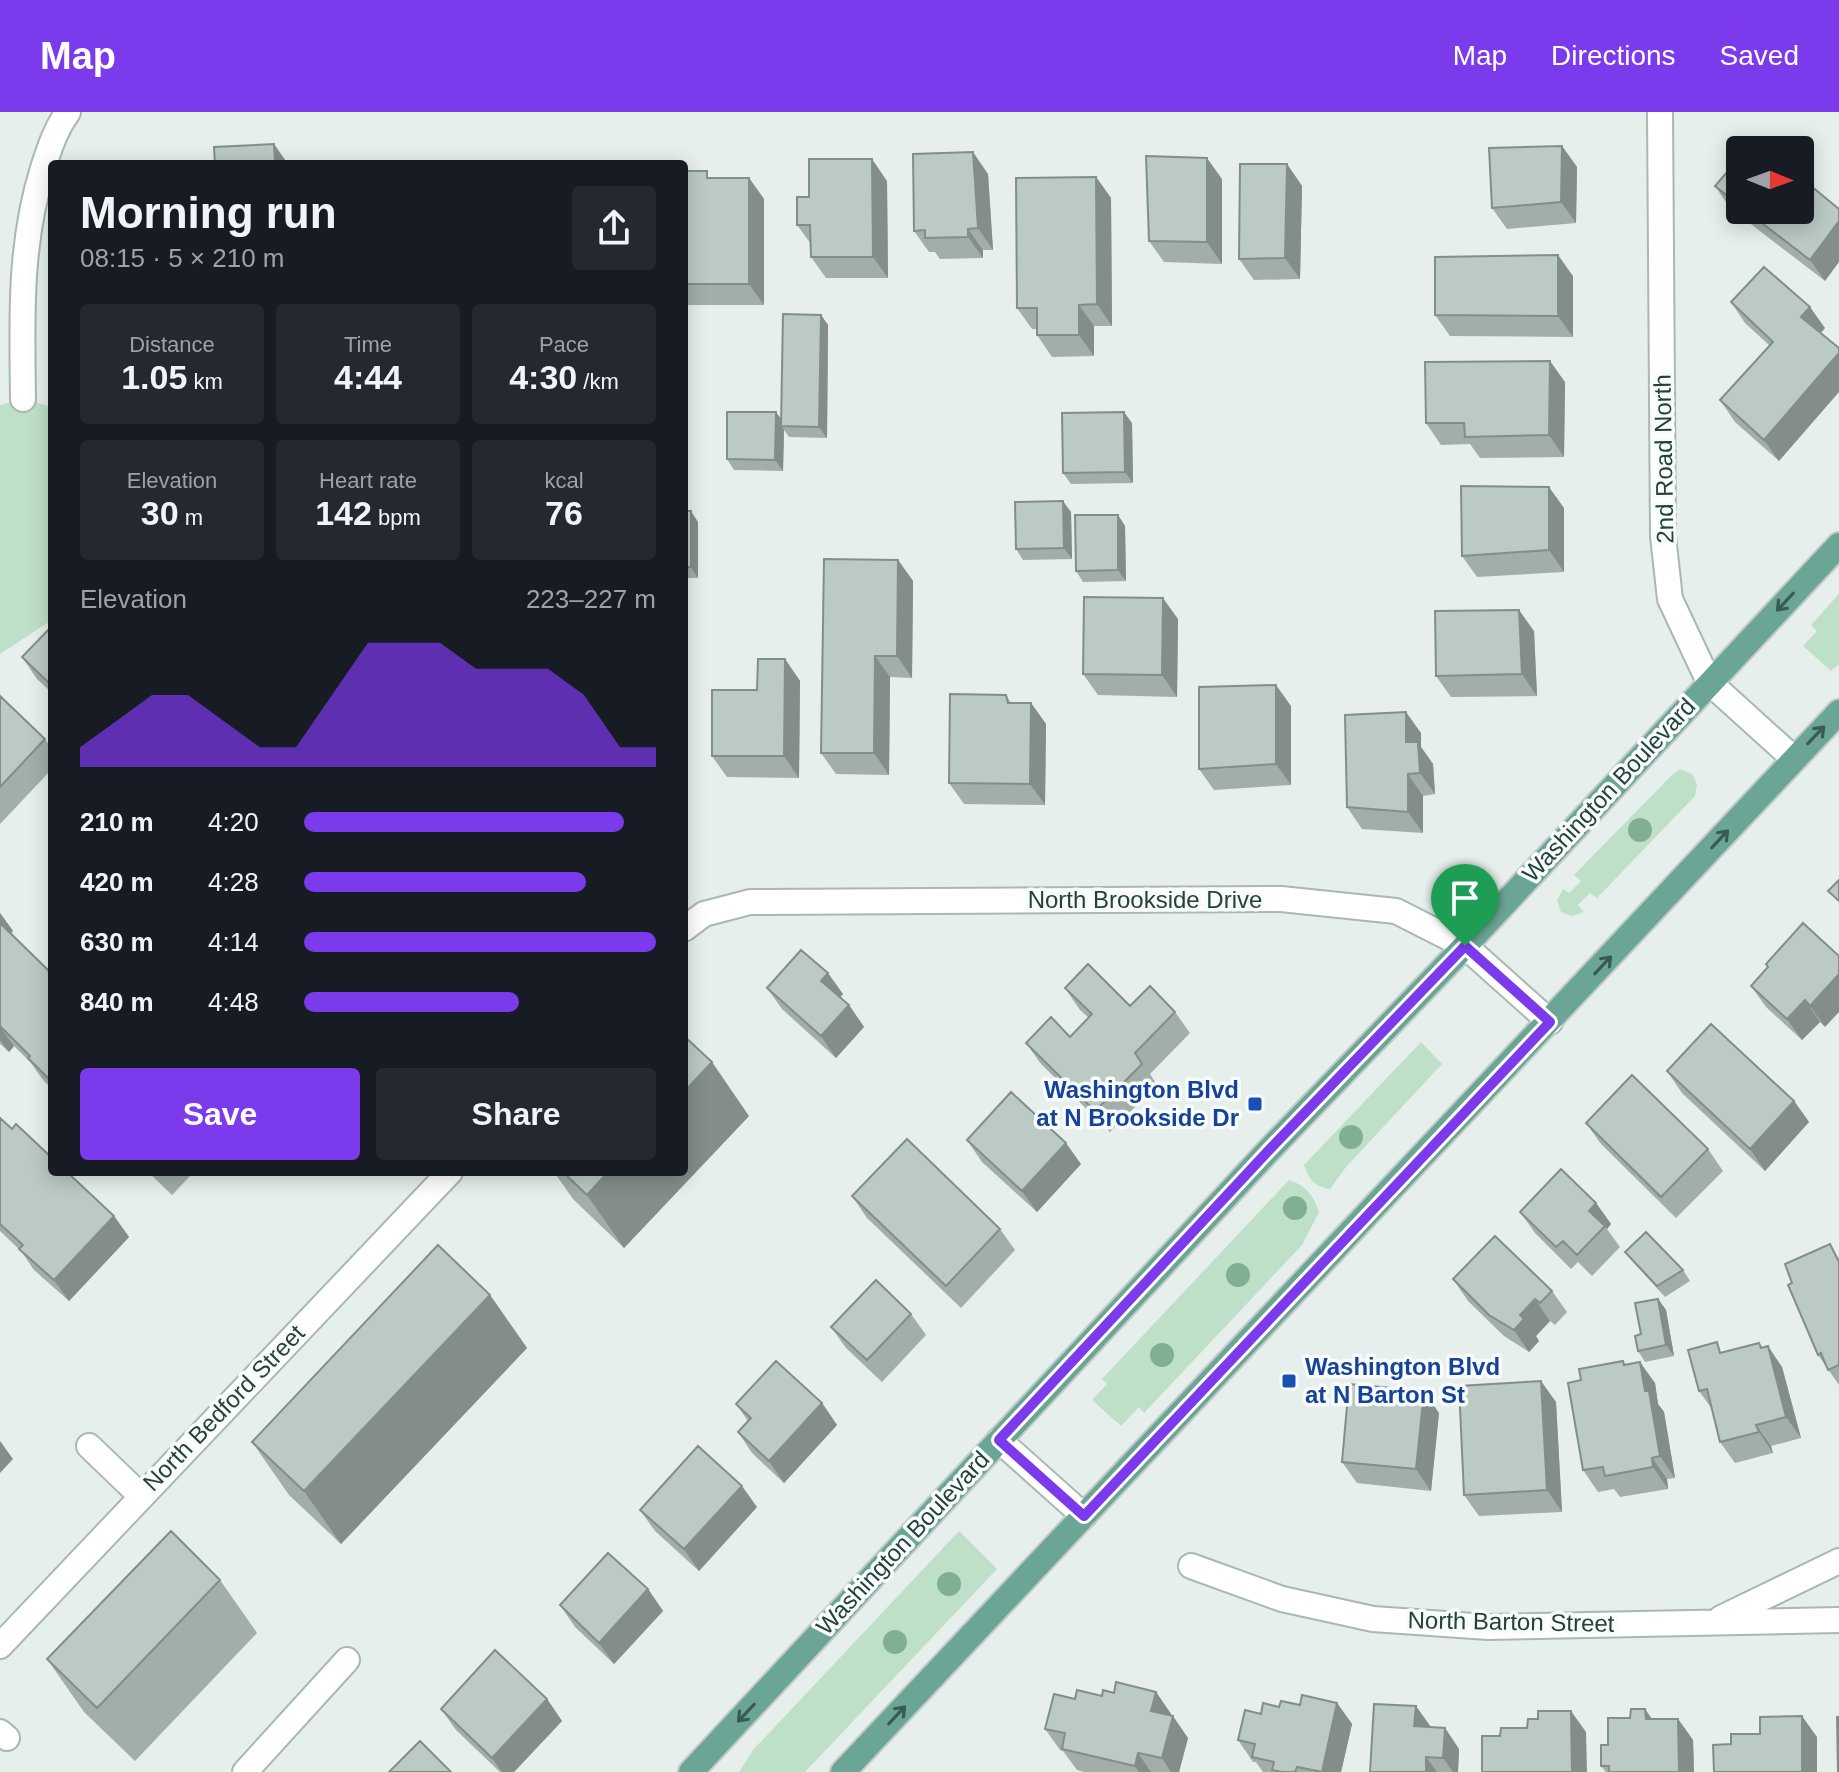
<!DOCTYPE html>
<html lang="en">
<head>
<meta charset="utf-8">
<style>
	body { margin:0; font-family:Helvetica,sans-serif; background:#242831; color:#f1f3f6; height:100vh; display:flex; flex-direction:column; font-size:30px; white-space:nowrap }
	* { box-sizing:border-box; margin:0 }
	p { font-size:26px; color:#9ea1a6 }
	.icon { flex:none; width:44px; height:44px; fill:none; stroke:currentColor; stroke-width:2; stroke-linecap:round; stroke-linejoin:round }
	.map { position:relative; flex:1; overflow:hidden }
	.side { position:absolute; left:48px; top:48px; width:640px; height:1016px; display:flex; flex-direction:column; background:#171b24; border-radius:8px; box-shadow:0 4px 20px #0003 }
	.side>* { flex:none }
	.needle { width:52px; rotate:91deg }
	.tools { position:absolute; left:1726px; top:24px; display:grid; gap:16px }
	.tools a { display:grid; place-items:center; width:88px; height:88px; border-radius:8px; background:#171b24; box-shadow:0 4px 20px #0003; font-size:40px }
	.pin { position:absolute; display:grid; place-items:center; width:68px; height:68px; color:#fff; margin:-82px -34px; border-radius:50% 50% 50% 0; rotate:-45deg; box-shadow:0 0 8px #0007 }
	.pin .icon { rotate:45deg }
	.round { display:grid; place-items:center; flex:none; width:84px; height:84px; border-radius:8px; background:#242831 }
	.summary { display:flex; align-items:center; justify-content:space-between; height:136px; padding:0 32px }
	h1 { font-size:44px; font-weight:800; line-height:60px }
	.figures { display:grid; grid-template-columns:repeat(3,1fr); gap:12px; height:136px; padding:8px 32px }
	.figures div { display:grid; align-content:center; border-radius:8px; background:#242831; text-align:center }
	.figures b { font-size:34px; font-weight:800 }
	.figures small { font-size:22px; font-weight:400 }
	.figures p { font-size:22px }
	.chart { height:224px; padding:16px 32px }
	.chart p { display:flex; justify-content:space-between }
	.chart svg { width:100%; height:144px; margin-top:8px; fill:#7c3aed; opacity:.7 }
	.button { display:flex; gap:16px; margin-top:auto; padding:16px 32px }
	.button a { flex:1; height:92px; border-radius:8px; background:#7c3aed; color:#fff; font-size:32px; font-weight:800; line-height:92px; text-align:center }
	.button a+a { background:#242831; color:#f1f3f6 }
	ul { padding:0 32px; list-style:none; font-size:26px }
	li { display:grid; grid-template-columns:128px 96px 1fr; align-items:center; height:60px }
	li i { height:20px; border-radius:10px; background:#7c3aed }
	header { display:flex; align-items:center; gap:48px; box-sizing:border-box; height:112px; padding:0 40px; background:#7c3aed; color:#fff }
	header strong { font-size:38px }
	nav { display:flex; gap:44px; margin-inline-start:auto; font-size:28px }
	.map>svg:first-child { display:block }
	.green { fill:#bfe0c8 }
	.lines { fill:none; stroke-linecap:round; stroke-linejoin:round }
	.minor-casing { stroke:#a8b8b2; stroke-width:28 }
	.major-casing { stroke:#c2cac8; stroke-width:28 }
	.minor { stroke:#fff; stroke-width:24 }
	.major { stroke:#6aa596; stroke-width:24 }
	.tree { fill:#80af93 }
	.wall { fill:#a1aea9 }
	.shaded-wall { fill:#838d89 }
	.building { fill:#bbcac4; stroke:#838d89; stroke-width:2 }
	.oneway { stroke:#365b51 }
	.route-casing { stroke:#fff; stroke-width:16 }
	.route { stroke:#7c3aed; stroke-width:10 }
	.transit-dot { fill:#1a4fb4; stroke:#f7fbf9; stroke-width:3 }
	.labels { text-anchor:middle; stroke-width:7; stroke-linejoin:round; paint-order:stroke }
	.street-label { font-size:24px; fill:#24423a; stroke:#f7fbf9 }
	.transit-label { font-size:24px; font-weight:bold; fill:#164399; stroke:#f7fbf9; text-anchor:end }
</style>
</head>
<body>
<header>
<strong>Map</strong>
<nav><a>Map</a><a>Directions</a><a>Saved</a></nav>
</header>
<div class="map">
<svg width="1839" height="1660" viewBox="0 0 1839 1660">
	<rect width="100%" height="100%" fill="#e6efeb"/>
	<!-- green -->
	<path class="green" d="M23 287 52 295V508L0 542V293Z
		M1839 482V552L1831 559 1803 534 1817 519 1811 513Z
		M1680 657 1692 662 1697 672 1695 684 1597 786 1590 781 1578 793 1584 800 1572 804 1561 800 1557 788 1563 777 1569 781 1581 769 1574 763 1671 664Z
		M1421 930 1442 952 1346 1055 1330 1077C1313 1074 1310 1068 1304 1053Z
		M1289 1068C1307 1074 1313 1083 1319 1100L1302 1133 1144 1301 1139 1295 1121 1314 1092 1288 1107 1272 1102 1267Z
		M959 1419 997 1457 805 1660H739L753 1638Z"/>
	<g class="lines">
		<defs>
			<path id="minor" d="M1660 0 1663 424 1670 487 1709 570 1794 647
				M23 287C22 207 19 133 43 56 50 35 55 18 68 0
				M684 817 704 802 750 790 1281 787 1396 799 1465 834 1550 910
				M999 1328 1084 1404
				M89 1334 140 1383
				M1191 1454 1282 1487 1373 1507 1488 1515 1839 1508
				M1721 1506 1839 1449
				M0 1534 450 1060
				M0 1620 7 1626
				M245 1660 347 1548"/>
			<path id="major" d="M691 1660 1270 1037 1465 834 1839 433
				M843 1660 1839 600"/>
		</defs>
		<!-- minor casing -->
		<use href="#minor" class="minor-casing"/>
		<!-- major casing -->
		<use href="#major" class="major-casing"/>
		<!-- minor -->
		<use href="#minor" class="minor"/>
		<!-- major -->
		<use href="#major" class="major"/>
	</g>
	<!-- trees -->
	<g class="tree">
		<circle cx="1640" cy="718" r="12"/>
		<circle cx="1351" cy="1025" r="12"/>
		<circle cx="1295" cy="1096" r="12"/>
		<circle cx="1238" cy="1163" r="12"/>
		<circle cx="1162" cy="1243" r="12"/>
		<circle cx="949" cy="1472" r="12"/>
		<circle cx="895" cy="1530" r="12"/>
	</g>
	<!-- wall -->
	<path class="wall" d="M1562 34 1577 55 1576 111 1507 117 1492 96Z
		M1740 45V98H1800L1825 169 1730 96 1715 74Z
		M1287 52 1302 74 1300 167 1254 168 1239 147Z
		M684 59 712 66H749L764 87V193H684Z
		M988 62 993 138H983V146L940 147 935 140H929L914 119Z
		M1096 65 1111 86 1112 214H1094V244L1052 245 1037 223V217H1032L1017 196Z
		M1222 67V152L1164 150 1149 129Z
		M887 69 888 166H826L811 145V132L797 113 809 85Z
		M1573 164V225L1450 224 1435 203Z
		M1731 190 1825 216 1821 221 1779 349 1735 310 1720 288 1770 234 1745 211Z
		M821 203 828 213 827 326 789 325 784 318 783 359 734 358 727 347 781 307Z
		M1565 270 1564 345 1480 346 1470 332 1441 333 1426 311Z
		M1132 311 1133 371 1071 372 1063 361Z
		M1564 396V460L1477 465 1462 444Z
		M684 399 698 410V466H684Z
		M1071 400 1072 447 1023 448 1016 437Z
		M1118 403 1125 414 1126 469 1083 470 1076 459Z
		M898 448 913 469 912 566 890 565 889 663 836 662 821 641Z
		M1178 507 1177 585 1098 583 1083 562Z
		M52 514V581L37 567 22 545Z
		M1534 519 1537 584 1451 585 1436 564Z
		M785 547 800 569 799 666 727 665 712 644 757 578Z
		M1006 583 1011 591H1031L1046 612 1045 693 964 692 949 671Z
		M0 584 45 627 52 637V657L0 712Z
		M1291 594V673L1214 678 1199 657Z
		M1421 621V635L1433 652 1435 682 1423 684V721L1362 717 1347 695Z
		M0 801 13 819 11 821 52 862V977L43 968 31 951 14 934 9 940 0 932Z
		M1803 811 1825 915 1820 910 1802 928 1766 895 1751 874 1768 855Z
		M767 876 843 882 840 885 849 893 864 915 836 946 782 897Z
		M1065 876 1130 894 1175 900 1190 921 1150 962 1157 973 1110 1020 1041 952 1026 931 1070 925 1089 906 1080 898Z
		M1667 959 1794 989 1809 1010 1765 1059 1682 981Z
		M749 1004 624 1136 573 1087 554 1060H684Z
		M0 1005 3 1009 114 1104 129 1125 69 1189 34 1158 21 1139 0 1119Z
		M1586 1011 1708 1037 1723 1059 1676 1106 1601 1032Z
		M967 1028 1081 1052 1037 1100 982 1050Z
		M148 1060H194L172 1083Z
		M852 1084 1000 1117 1015 1138 961 1196 867 1106Z
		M1596 1091 1611 1112 1607 1117 1620 1135 1592 1164 1578 1150 1571 1157 1535 1121 1520 1100Z
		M1625 1140 1683 1158 1690 1169 1665 1185 1633 1150Z
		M1839 1144V1273L1818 1243Z
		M1453 1167 1552 1179 1567 1200 1555 1213 1550 1209 1536 1224 1539 1229 1529 1240 1504 1224 1468 1189Z
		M490 1183 527 1236 341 1432 289 1383 252 1330Z
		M1658 1187 1666 1198 1674 1244 1645 1250 1638 1239 1641 1222Z
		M911 1202 926 1223 882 1270 846 1236 831 1215Z
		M1762 1235 1782 1255 1801 1326 1771 1334 1773 1341 1735 1351 1720 1330 1712 1297 1699 1279 1724 1240Z
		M1623 1249 1626 1253 1655 1271 1658 1292 1664 1300 1675 1366 1667 1367 1668 1377 1620 1385 1614 1377 1598 1380 1583 1358 1581 1268Z
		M1556 1290 1562 1400 1479 1404 1464 1383Z
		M822 1291 837 1313 784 1371 752 1341 738 1320 748 1309 736 1292Z
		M1439 1301 1431 1379 1357 1371 1342 1350Z
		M757 1395 699 1459 655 1419 640 1398Z
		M220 1468 257 1521 135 1649 84 1600 47 1547Z
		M648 1477 663 1499 614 1552 575 1515 560 1493Z
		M1156 1580 1171 1602 1170 1604 1188 1626 1179 1660H1084L1077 1658 1063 1639 1060 1638 1045 1617 1075 1587 1102 1584 1114 1581Z
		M547 1587 562 1609 514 1660H500L456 1618 441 1597Z
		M1337 1591 1352 1612 1341 1660H1263L1256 1650H1253L1238 1628 1261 1602 1279 1595Z
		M1645 1597 1652 1607H1678L1693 1628 1694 1660H1606L1601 1654 1608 1633 1630 1606Z
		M1430 1615 1445 1616 1459 1637 1458 1660H1370Z"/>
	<!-- shaded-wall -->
	<path class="shaded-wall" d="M274 32 288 52H275Z
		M1562 34 1577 55 1576 111 1561 90Z
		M973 40 988 62 993 138 978 116Z
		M1207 46 1222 67V152L1207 130Z
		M872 47 887 69 888 166 873 145Z
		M1287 52 1302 74 1300 167 1285 146Z
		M1096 65 1111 86 1112 214 1097 192Z
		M749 66 764 87V193L749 172Z
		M1839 109V150L1825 169 1810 148Z
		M968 117 983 138V146L968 125Z
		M1558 143 1573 164V225L1558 204Z
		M1079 193 1094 214V244L1079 223Z
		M1810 195 1825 216 1816 226 1801 205Z
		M821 203 828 213 827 326 819 315Z
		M1839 241V280L1779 349 1764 328Z
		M1550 249 1565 270 1564 345 1549 323Z
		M776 300 784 311 781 314 784 318 783 359 775 348Z
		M1124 300 1132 311 1133 371 1125 360Z
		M1549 375 1564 396V460L1549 438Z
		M1063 389 1071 400 1072 447 1064 436Z
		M691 399 698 410V466L691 455Z
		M1118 403 1125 414 1126 469 1118 458Z
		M898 448 913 469 912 566 897 544Z
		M1163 486 1178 507 1177 585 1162 563Z
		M1519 498 1534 519 1537 584 1522 562Z
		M875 544 890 565 889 663 874 641Z
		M785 547 800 569 799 666 784 644Z
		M1276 573 1291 594V673L1276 652Z
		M1031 591 1046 612 1045 693 1030 672Z
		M1406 600 1421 621V635L1433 652 1435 682 1420 661 1406 630Z
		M1408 662 1423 684V721L1408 700Z
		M0 801 13 819 7 825 0 814Z
		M828 861 843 882 836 890 821 869Z
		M1839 862V900L1825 915 1810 894Z
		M1805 888 1820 910 1802 928 1787 907Z
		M849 893 864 915 836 946 821 924Z
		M0 915 14 934 9 940 0 928Z
		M712 950 749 1004 624 1136 587 1083 608 1060H684V980Z
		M1794 989 1809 1010 1765 1059 1750 1037Z
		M1066 1031 1081 1052 1037 1100 1022 1079Z
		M1596 1091 1611 1112 1607 1117 1589 1099Z
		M114 1104 129 1125 69 1189 54 1168Z
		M490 1183 527 1236 341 1432 304 1379Z
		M1535 1187 1550 1209 1536 1224 1539 1229 1529 1240 1514 1218 1520 1203Z
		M1658 1187 1666 1198 1674 1244 1666 1233Z
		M1759 1231 1771 1248 1768 1234 1782 1255 1801 1326 1786 1305Z
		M1640 1250 1655 1271 1658 1292 1664 1300 1675 1366 1660 1344 1645 1279Z
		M1541 1269 1556 1290 1562 1400 1547 1378Z
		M1424 1279 1439 1301 1431 1379 1416 1357Z
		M822 1291 837 1313 784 1371 769 1349Z
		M1756 1313 1771 1334 1773 1341 1759 1320Z
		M0 1329 13 1347 0 1361Z
		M1652 1346 1667 1367 1668 1377 1653 1355Z
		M742 1374 757 1395 699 1459 684 1437Z
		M648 1477 663 1499 614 1552 599 1531Z
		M1156 1580 1171 1602 1166 1621 1151 1599Z
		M547 1587 562 1609 514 1660H502L492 1646Z
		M1337 1591 1352 1612 1341 1660H1322Z
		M1416 1594 1431 1615 1414 1614Z
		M1645 1597 1660 1619 1646 1607Z
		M1571 1599 1586 1620 1587 1660H1572Z
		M1173 1604 1188 1626 1179 1660H1171L1162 1646Z
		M1802 1604 1817 1625V1660H1802Z
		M1678 1607 1693 1628 1694 1660H1679Z
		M1445 1616 1459 1637 1458 1660H1453L1443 1646Z
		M1138 1641 1151 1660H1139L1135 1654Z
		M1426 1645 1437 1660H1426Z"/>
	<!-- building -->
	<path class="building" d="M1754 28 1767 38H1746Z
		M274 32 275 52H215L214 35Z
		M1562 34 1561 90 1492 96 1489 36Z
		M973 40 978 116 968 117V125L925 126V118L914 119 913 42Z
		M1146 44 1207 46V130L1149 129Z
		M1740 45V94L1715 74Z
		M809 47H872L873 145H811L810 113H797V85H809Z
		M111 50H174V52H111Z
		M1240 52H1287L1285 146 1239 147Z
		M684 59H707V66H749V172H684Z
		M1096 65 1097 192 1079 193V223H1037V196H1017L1016 66Z
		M1800 65 1839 97V109L1810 148 1745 98H1800Z
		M1558 143V204L1435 203V145Z
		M1764 155 1810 195 1801 205 1839 236V241L1764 328 1720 288 1773 230 1731 190Z
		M783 202 821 203 819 315 781 314Z
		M1550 249 1549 323 1465 325 1464 311H1426L1425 250Z
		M727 300H776L775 348 727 347Z
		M1124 300 1125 360 1063 361 1062 301Z
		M1461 374 1549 375V438L1462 444Z
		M1063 389 1064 436 1016 437 1015 390Z
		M684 399H691V455H684Z
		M1075 403H1118V458L1076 459Z
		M824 447 898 448 897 544H875L874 641H821Z
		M1084 485 1163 486 1162 563 1083 562Z
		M1519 498 1522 562 1436 564 1435 499Z
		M52 514V574L22 545Z
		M758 547H785L784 644H712V578H757Z
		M1276 573V652L1199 657V575Z
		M950 582 1006 583 1008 591H1031L1030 672 949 671Z
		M0 584 45 627 0 675Z
		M1406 600V630H1418L1420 661 1408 662V700L1347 695 1345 603Z
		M1839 768V789L1828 779Z
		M0 811 52 862V970L28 946 30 944 0 914Z
		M1803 811 1839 844V862L1810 894 1805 888 1787 907 1751 874 1768 855 1766 852Z
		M801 838 828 861 821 869 849 893 821 924 767 876Z
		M1088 852 1130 894 1150 874 1175 900 1135 941 1142 952 1095 999 1026 931 1051 905 1070 925 1092 902 1065 876Z
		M1711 912 1794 989 1750 1037 1667 959Z
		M684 924 712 950 684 980Z
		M1632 963 1708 1037 1661 1085 1586 1011Z
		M1011 980 1066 1031 1022 1079 967 1028Z
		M0 1006 12 1017 16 1012 52 1046V1060H67L114 1104 54 1168 19 1137 23 1133 0 1112Z
		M907 1027 1000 1117 946 1174 852 1084Z
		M1561 1057 1596 1091 1589 1099 1605 1114 1577 1143 1563 1129 1556 1135 1520 1100Z
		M563 1060H608L587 1083Z
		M1646 1120 1683 1158 1657 1174 1625 1140Z
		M1495 1124 1552 1179 1540 1191 1535 1187 1520 1203 1524 1207 1514 1218 1489 1203 1453 1167Z
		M1830 1132 1839 1150V1253L1828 1258 1821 1241 1818 1243 1788 1173 1792 1171 1785 1152Z
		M438 1133 490 1183 304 1379 252 1330Z
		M876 1168 911 1202 867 1248 831 1215Z
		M1658 1187 1666 1233 1638 1239 1635 1224 1641 1222 1635 1191Z
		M1717 1230 1720 1241 1759 1231 1761 1236 1768 1234 1786 1305 1756 1313 1759 1320 1720 1330 1707 1277 1699 1279 1688 1238Z
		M776 1249 822 1291 769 1349 738 1320 751 1306 736 1292Z
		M1623 1249 1624 1253 1640 1250 1645 1279H1649L1660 1344 1652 1346 1653 1355 1605 1364 1603 1355 1583 1358 1568 1271 1581 1268 1579 1257Z
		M1541 1269 1547 1378 1464 1383 1459 1274Z
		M1349 1272 1424 1279 1416 1357 1342 1350Z
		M698 1334 742 1374 684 1437 640 1398Z
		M171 1419 220 1468 97 1596 47 1547Z
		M608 1441 648 1477 599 1531 560 1493Z
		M495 1538 547 1587 492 1646 441 1597Z
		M1116 1570 1156 1580 1151 1599 1173 1604 1162 1646 1138 1641 1135 1654 1062 1637 1065 1621 1045 1617 1054 1582 1075 1587 1077 1578 1102 1584 1103 1578 1114 1581Z
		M1302 1583 1337 1591 1322 1660 1297 1655 1295 1660H1282L1272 1658 1274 1650 1252 1645 1255 1632 1238 1628 1245 1598 1261 1602 1263 1591 1279 1595 1281 1589 1300 1593Z
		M1374 1592 1416 1594 1414 1614 1445 1616 1443 1646 1426 1645V1660H1370Z
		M1631 1597H1645L1646 1607H1678L1679 1660H1609V1654H1601V1633H1608V1606H1630Z
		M1538 1599H1571L1572 1660H1482V1624H1500L1501 1616H1527L1528 1607H1538Z
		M1802 1604V1660H1714L1713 1633 1731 1632V1622H1760V1605Z
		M1837 1605H1839V1660H1838Z
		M420 1629 451 1660H389Z"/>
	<!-- one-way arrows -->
	<defs><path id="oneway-shaft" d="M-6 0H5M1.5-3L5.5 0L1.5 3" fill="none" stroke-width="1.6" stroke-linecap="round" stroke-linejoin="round" transform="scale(2)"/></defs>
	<g class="oneway">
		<use href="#oneway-shaft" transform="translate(1785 490) rotate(133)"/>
		<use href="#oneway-shaft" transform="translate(1816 623) rotate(-46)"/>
		<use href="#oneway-shaft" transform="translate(1720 727) rotate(-47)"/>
		<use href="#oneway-shaft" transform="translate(1603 853) rotate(-47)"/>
		<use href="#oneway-shaft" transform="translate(746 1601) rotate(133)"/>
		<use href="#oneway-shaft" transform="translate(897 1603) rotate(-47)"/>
	</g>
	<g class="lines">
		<defs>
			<path id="route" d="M1465 834 1550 910 1084 1404 999 1328 1270 1037Z"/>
		</defs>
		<!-- route casing -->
		<use href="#route" class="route-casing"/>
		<!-- route -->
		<use href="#route" class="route"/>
	</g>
	<!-- markers -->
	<g class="transit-dot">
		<rect x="1247" y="984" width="16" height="16" rx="4"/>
		<rect x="1281" y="1261" width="16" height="16" rx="4"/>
	</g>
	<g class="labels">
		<!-- street labels -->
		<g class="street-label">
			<text transform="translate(1664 347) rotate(-91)" y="8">2nd Road North</text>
			<text transform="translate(1609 678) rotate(-47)" y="8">Washington Boulevard</text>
			<text x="1145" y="796">North Brookside Drive</text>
			<text transform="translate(224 1296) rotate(-46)" y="8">North Bedford Street</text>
			<text transform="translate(903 1431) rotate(-47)" y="8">Washington Boulevard</text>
			<text transform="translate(1511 1510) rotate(1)" y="8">North Barton Street</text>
		</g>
		<!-- transit labels -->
		<g class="transit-label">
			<text x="1239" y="986">Washington Blvd<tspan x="1239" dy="28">at N Brookside Dr</tspan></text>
			<text x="1305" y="1263" text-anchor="start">Washington Blvd<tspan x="1305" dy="28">at N Barton St</tspan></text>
		</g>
	</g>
</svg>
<div class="tools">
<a><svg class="needle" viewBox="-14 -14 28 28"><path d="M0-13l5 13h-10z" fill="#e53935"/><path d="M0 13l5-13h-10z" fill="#9ea1a6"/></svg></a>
</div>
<div class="pin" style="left:1465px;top:834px;background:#1e9e55"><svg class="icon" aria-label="arrive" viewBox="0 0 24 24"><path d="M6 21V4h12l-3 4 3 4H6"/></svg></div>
<section class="side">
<div class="summary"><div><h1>Morning run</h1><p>08:15 · 5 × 210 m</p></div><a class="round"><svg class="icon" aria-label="share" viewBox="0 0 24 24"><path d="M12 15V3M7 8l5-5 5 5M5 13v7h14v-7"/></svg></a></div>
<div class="figures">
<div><p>Distance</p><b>1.05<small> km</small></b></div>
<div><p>Time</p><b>4:44</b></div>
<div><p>Pace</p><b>4:30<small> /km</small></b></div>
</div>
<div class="figures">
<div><p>Elevation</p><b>30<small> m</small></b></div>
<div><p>Heart rate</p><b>142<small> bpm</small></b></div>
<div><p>kcal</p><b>76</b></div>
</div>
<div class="chart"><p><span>Elevation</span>223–227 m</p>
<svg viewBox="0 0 160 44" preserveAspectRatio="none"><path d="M0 44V38L10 30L20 22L30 22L40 30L50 38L60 38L70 22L80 6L90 6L100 6L110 14L120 14L130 14L140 22L150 38L160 38V44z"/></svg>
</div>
<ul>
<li><b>210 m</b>4:20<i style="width:91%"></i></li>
<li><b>420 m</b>4:28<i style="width:80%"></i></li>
<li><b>630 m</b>4:14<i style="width:100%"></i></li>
<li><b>840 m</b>4:48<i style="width:61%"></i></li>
</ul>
<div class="button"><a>Save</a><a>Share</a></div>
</section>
</div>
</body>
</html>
